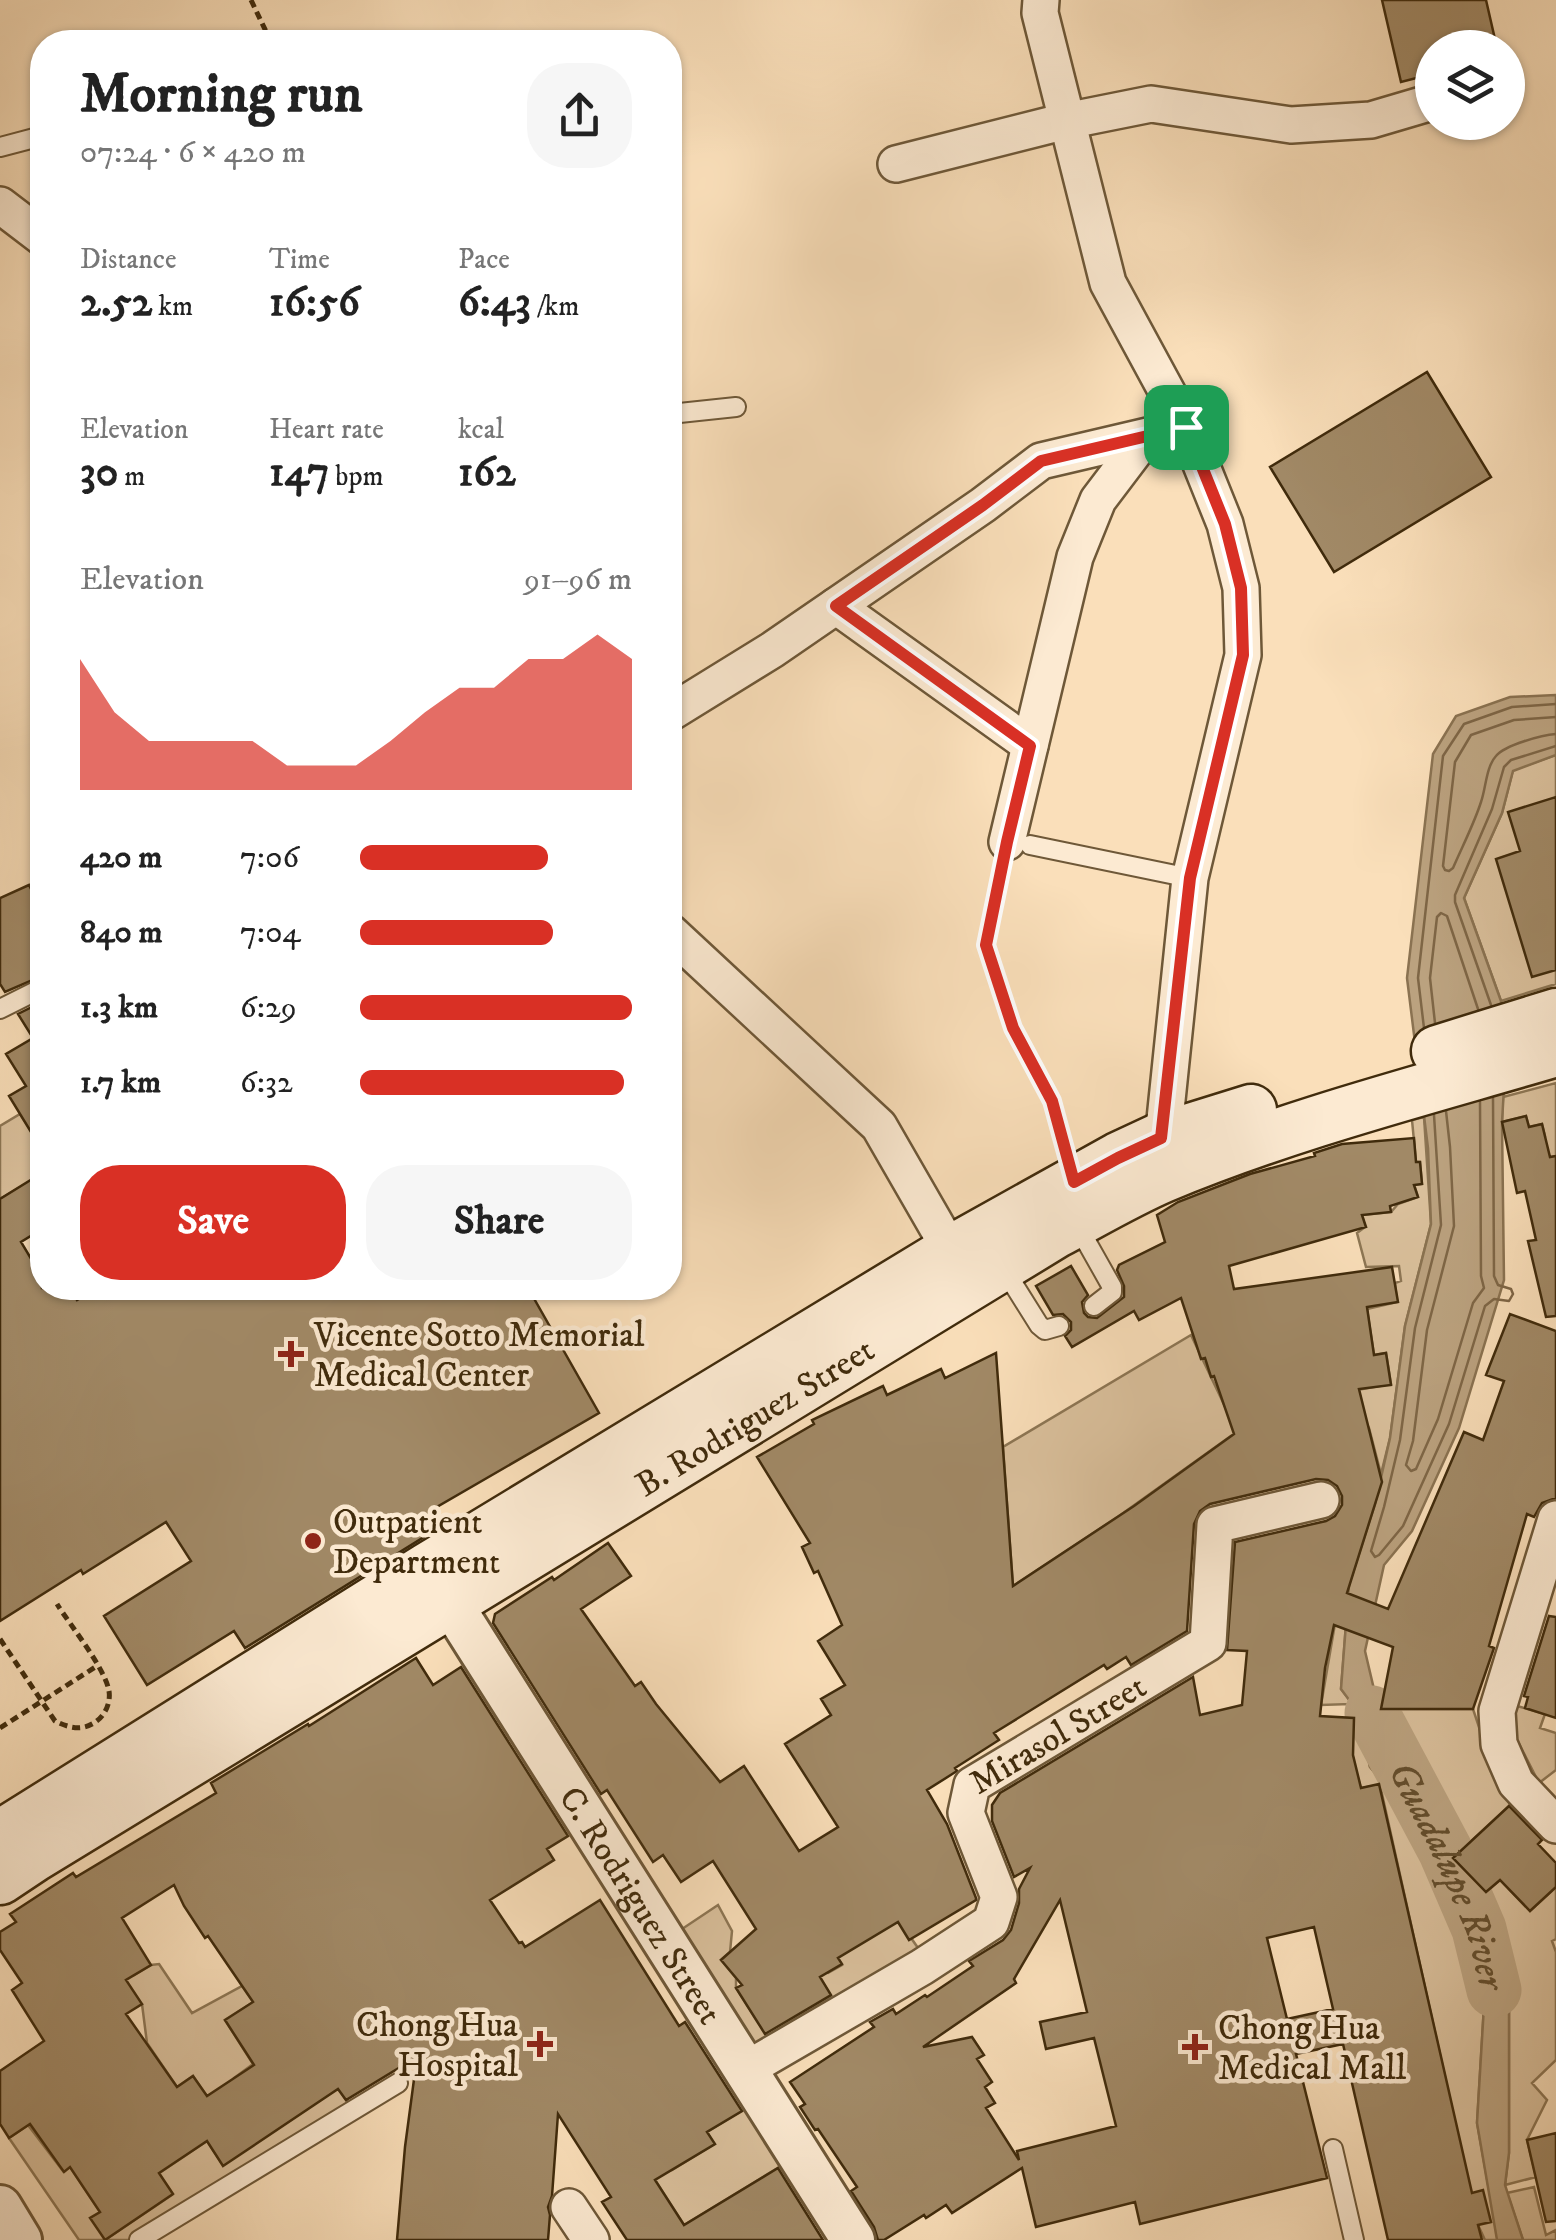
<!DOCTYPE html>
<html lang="en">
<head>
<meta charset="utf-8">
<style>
	body { margin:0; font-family:"IM FELL DW Pica",serif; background:#f6f6f6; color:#222; height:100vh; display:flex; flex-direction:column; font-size:38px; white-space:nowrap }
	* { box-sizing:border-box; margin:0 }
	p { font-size:32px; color:#767676 }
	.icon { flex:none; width:55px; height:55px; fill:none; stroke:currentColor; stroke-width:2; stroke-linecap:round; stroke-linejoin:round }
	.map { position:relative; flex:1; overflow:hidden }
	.drawer { position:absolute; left:30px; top:30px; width:652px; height:1270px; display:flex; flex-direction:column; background:#fff; border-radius:40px; box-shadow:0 2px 8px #0004 }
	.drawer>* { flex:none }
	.controls { position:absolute; left:1415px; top:30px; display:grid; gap:20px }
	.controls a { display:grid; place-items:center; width:110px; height:110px; border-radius:50%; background:#fff; box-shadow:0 2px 8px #0004; font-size:50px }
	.pin { position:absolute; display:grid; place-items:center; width:85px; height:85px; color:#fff; margin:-42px; border-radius:20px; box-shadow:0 5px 15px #0006 }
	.round { display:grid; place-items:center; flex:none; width:105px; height:105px; border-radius:40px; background:#f6f6f6 }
	.summary { display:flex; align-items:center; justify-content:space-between; height:170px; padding:0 50px }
	h1 { font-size:55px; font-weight:800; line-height:75px }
	.metrics { display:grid; grid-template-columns:repeat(3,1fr); gap:15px; height:170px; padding:10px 50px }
	.metrics div { display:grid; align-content:center }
	.metrics b { font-size:42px; font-weight:800 }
	.metrics small { font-size:28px; font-weight:400 }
	.metrics p { font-size:28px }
	.chart { height:280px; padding:20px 50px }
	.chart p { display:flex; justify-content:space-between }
	.chart svg { width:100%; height:180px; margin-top:10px; fill:#d93025; opacity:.7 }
	.button { display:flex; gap:20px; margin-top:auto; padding:20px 50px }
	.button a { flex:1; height:115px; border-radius:40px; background:#d93025; color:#fff; font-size:40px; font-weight:800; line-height:115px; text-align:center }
	.button a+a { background:#f6f6f6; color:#222 }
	ul { padding:0 50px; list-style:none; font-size:32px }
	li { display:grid; grid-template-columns:160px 120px 1fr; align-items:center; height:75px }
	li i { height:25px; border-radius:12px; background:#d93025 }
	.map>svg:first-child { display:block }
	.green { fill:#dac09c; stroke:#8d7654; stroke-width:2.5 }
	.water { fill:#bba27f; stroke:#8a7251; stroke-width:2.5 }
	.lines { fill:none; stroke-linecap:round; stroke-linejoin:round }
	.shore { stroke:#7e6646; stroke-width:2.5 }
	.river { stroke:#bba27f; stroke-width:55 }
	.building { fill:#a18966; stroke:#402b0c; stroke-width:2.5; fill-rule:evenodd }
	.service-casing { stroke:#6e5838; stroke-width:22 }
	.minor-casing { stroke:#6e5838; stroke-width:40 }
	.tertiary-casing { stroke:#6e5838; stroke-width:48 }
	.secondary-casing { stroke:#402b0c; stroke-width:55 }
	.path { stroke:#402b0c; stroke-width:5; stroke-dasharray:8 5; stroke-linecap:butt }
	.service { stroke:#fcead2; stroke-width:18 }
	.minor { stroke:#fcead2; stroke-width:35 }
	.tertiary { stroke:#fcead2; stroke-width:42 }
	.secondary { stroke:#fcead2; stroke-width:50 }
	.route-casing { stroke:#fff; stroke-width:20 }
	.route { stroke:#d93025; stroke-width:12 }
	.poi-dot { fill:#8f2418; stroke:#fcead2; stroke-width:4 }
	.labels { text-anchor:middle; stroke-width:9; stroke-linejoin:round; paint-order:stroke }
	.poi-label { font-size:35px; fill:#402b0c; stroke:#fcead2; text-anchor:start }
	.street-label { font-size:35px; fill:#402b0c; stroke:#fcead2 }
	.water-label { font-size:38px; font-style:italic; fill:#654f2e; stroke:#fcead2 }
</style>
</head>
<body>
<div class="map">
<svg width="1556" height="2240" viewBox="0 0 1556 2240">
	<rect width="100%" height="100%" fill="#fadfba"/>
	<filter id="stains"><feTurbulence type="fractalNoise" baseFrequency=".002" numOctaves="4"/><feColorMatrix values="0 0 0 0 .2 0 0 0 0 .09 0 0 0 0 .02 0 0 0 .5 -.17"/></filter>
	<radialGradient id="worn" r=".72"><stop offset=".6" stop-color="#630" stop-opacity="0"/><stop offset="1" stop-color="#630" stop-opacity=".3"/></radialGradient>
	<!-- green -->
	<path class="green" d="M1556 755V984L1501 1001 1464 898 1502 813 1513 770Z
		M1556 1083V1156L1543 1159 1545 1136 1542 1124 1529 1127 1526 1116 1502 1122 1503 1097Z
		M20 1114 31 1130 42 1124V1177L41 1175 0 1199V1126Z
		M1424 1117 1431 1224 1405 1326 1390 1438 1381 1474 1369 1428 1361 1415 1357 1390 1391 1384 1386 1353 1374 1355 1367 1309 1397 1302 1395 1283 1401 1281 1399 1266 1366 1267 1357 1233 1365 1227 1362 1215 1391 1212 1398 1204 1418 1197 1414 1185 1422 1184 1420 1162H1416L1412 1120Z
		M1191 1335 1238 1434 1231 1436 1119 1516 1013 1586 1003 1447Z
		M1342 1583 1349 1585 1341 1689 1358 1711 1370 1767 1426 1833 1485 1989 1477 2123 1498 2240H1485L1478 2225 1380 1785 1361 1788 1353 1761 1350 1704 1321 1705Z
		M1517 1706 1545 1714 1540 1728 1556 1733V1770L1539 1783 1509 1724Z
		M1381 1709H1473L1489 1757 1510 1805 1454 1857 1486 1892 1500 1880 1530 1911 1556 1887V1939L1552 1941 1556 1952V2060L1532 2083 1547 2100 1527 2140 1536 2177 1505 2185 1509 2153V1989L1484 1940 1453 1858 1384 1721Z
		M884 1899 918 1948 759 2050 682 1929 718 1905 732 1931 730 1952 721 1960 736 1978V1988L767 2036 831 1996 815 1970 828 1973 842 1965 838 1958Z
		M159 1964 192 2013 244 1985 255 2001 225 2020 253 2064 234 2078 218 2113 193 2076 177 2087 147 2043 142 2004 90 1982 134 1975 151 1965Z
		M338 2088 349 2104 130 2240H79L9 2138 28 2125 63 2171 70 2167 100 2212 105 2240 172 2195 158 2174 207 2141 223 2165Z
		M746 2108 781 2166 684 2225 650 2172 672 2170 714 2144 707 2132Z
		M1534 2187 1546 2235 1556 2230V2240H1523L1507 2193Z"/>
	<!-- water -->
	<path class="water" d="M1556 695V755L1513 771 1502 813 1464 898 1501 1001 1504 1088 1502 1122 1504 1280 1459 1428 1412 1531 1384 1565 1365 1651 1381 1719 1509 1989V2153L1505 2185 1523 2240H1497L1477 2123 1485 1989 1426 1833 1370 1767 1358 1712 1341 1689 1349 1585 1375 1504 1390 1438 1405 1326 1431 1224 1428 1148 1407 978 1433 754 1456 716 1510 697Z"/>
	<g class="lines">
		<!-- shore -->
		<path class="shore" d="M1556 717 1514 720 1471 735 1455 762 1443 866 1445 870 1449 871 1453 868C1462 847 1474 824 1481 802 1486 788 1486 767 1496 756 1505 745 1542 735 1556 734
			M1491 1005 1455 902V895L1492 809 1504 767 1511 760 1556 746
			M1435 1023 1430 978 1437 917 1441 913 1447 916 1478 1009
			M1424 1028 1418 978 1443 756 1464 724 1512 707 1556 704
			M1446 1111 1450 1147 1454 1226 1427 1330 1413 1441 1406 1465 1411 1471 1416 1469 1438 1419 1473 1303 1484 1288 1481 1276 1480 1102
			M1434 1115 1441 1225 1415 1328 1400 1440 1384 1507 1371 1551 1375 1557 1379 1555 1403 1526 1449 1424 1485 1306 1494 1299 1509 1301 1513 1294 1511 1289 1498 1285 1494 1276 1493 1098"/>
		<!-- river -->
		<path class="river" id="s1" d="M1372 1713 1445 1850 1479 1929 1494 1990"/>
	</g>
	<!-- building -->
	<path class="building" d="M1382 0H1486L1497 48H1432V74L1401 82Z
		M1427 372 1491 477 1334 572 1270 467Z
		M1556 797V970L1532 977 1496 859 1520 851 1508 812Z
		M29 885 36 899 42 897V976L5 992 0 984V898Z
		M42 1002V1150L9 1096 26 1086 6 1054 33 1038 18 1014Z
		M1526 1116 1529 1127 1542 1124 1550 1157 1556 1156V1316L1546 1317 1528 1241 1536 1240 1525 1191 1517 1193 1502 1122Z
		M1414 1138 1416 1162H1420L1422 1184 1414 1185 1418 1197 1390 1206 1391 1212 1362 1215 1366 1227 1229 1266 1234 1289 1392 1267 1398 1302 1367 1307 1374 1355 1386 1353 1391 1385 1359 1389 1382 1482 1347 1593 1388 1609 1464 1432 1483 1440 1504 1381 1486 1375 1510 1314 1556 1331V1498L1542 1503 1534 1517 1527 1514 1489 1646 1494 1648 1473 1709H1381L1393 1647 1334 1625 1325 1668 1320 1716 1354 1718 1353 1755 1361 1788 1379 1784 1472 2193 1483 2190 1491 2222 1478 2225 1482 2240H1388L1343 2044 1296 2054 1327 2178 1140 2224 1135 2202 1036 2227 1022 2168 952 2213 946 2205 926 2218 924 2215 884 2240H878L874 2227 851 2191 857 2187 818 2129 815 2130 800 2107 805 2104 790 2082 874 2027 870 2022 893 2009 896 2014 925 1995 927 1997 973 1966 969 1961 1003 1940 1011 1930 1019 1903V1889L1030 1868 1014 1877 992 1821V1805L1000 1793 1193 1677 1200 1715 1242 1705 1247 1651 1227 1650 1235 1542 1326 1521 1335 1516 1342 1505V1496L1337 1486 1328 1480 1316 1479 1210 1504 1200 1511 1194 1524 1187 1631 1131 1665 1126 1657 1107 1669 1104 1665 994 1733 999 1740 955 1768 957 1771 927 1790 947 1824 976 1898V1900L909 1940 898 1922 838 1958 842 1964 820 1977 831 1995 765 2034 736 1988 742 1985 721 1960 756 1929 713 1861 681 1882 663 1855 653 1862 607 1790 601 1794 493 1623 495 1614 552 1577 554 1580 608 1543 631 1576 581 1609 635 1686 641 1682 656 1704 720 1782 744 1766 799 1851 838 1827 785 1744 831 1715 821 1699 845 1685 818 1641 842 1625 818 1571 814 1573 802 1547 810 1543 757 1457 814 1424 812 1420 883 1386 887 1395 941 1369 945 1378 996 1353 1013 1586 1134 1506 1234 1434 1214 1376 1211 1377 1205 1358 1201 1359 1181 1298 1139 1320 1134 1311 1072 1347 1065 1336 1071 1330V1322L1063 1314 1053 1315 1036 1286 1071 1266 1088 1295 1082 1302 1084 1313 1088 1317 1097 1318 1124 1297V1286L1117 1270 1119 1265 1165 1242 1157 1215 1178 1202 1250 1174 1315 1156 1314 1153 1342 1144ZM1060 1900 1087 2012 1040 2022 1046 2049 1094 2038 1116 2126 1017 2151 1019 2160 986 2108 995 2103 985 2087 992 2082 977 2059 984 2055 972 2037 923 2047 1016 1983 1014 1979ZM1314 1927 1333 2009 1287 2019 1267 1938Z
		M42 1173V1229L21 1242 42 1277V1288H69L77 1300 97 1288H528L599 1413 430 1511 440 1527 245 1648 234 1631 147 1685 104 1616 191 1561 166 1522 83 1574 81 1570 0 1621V1199Z
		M1549 1616 1556 1617V1718L1525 1708 1528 1697 1524 1696Z
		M416 1658 433 1685 461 1667 568 1836 547 1849 554 1860 490 1900 519 1943 522 1942 525 1947 600 1900 679 2026 685 2022 742 2111 707 2132 715 2144 655 2180 684 2225 778 2168 823 2240H627L602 2202 611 2197 558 2114 552 2196 548 2207 550 2215 548 2240H397L405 2147 417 2057 346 2100 338 2089 223 2166 207 2141 159 2173 173 2194 105 2240 90 2218 100 2212 70 2167 64 2172 30 2124 9 2138 0 2124V2071L44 2041 12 1990 22 1983 0 1950V1932L16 1922 10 1914 73 1873 76 1877 216 1793 211 1783 308 1724 309 1726ZM174 1885 184 1906 205 1938 208 1936 253 2002 225 2020 254 2065 207 2096 193 2076 177 2087 126 2014 142 2004 126 1980 151 1965 122 1918Z
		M1509 1806 1542 1840 1538 1844 1556 1863V1887L1530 1911 1500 1880 1486 1892 1453 1858Z
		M1556 2133V2221L1546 2222 1527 2140Z"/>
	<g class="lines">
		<defs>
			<path id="service" d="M0 147 42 136
				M670 414 736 407
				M1030 845 1190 878
				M0 1009 42 988
				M1077 1225 1112 1287V1292L1094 1306
				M1002 1266 1039 1325 1045 1330 1059 1326
				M1333 2149 1354 2240
				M139 2240 398 2083"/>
			<g id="minor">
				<path d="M1041 0 1040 13 1108 283 1186 427 1225 524 1241 588 1243 655 1190 878 1161 1158"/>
				<path d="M896 164 1066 121 1151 104 1291 125 1371 120 1432 102"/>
				<path d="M0 205 42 237"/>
				<path d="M836 606 1030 745"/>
				<path d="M670 713 772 650 983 505 1041 461 1186 427"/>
				<path d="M1007 842 1075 557 1098 500 1145 438"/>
				<path d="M670 932 879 1126 951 1251"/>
				<path d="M1556 1519 1497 1711 1499 1744 1516 1783 1556 1825"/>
				<path id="s2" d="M745 2070 922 1967 991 1922 999 1897 966 1813 972 1785 1208 1643 1215 1525 1321 1500"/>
				<path d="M569 2207 591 2240"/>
			</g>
			<g id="tertiary">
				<path id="s3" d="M434 1577 853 2240"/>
				<path d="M0 2207 20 2240"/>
			</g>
			<g id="secondary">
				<path d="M1437 1051 1556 1014"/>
				<path d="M0 1836 428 1568 951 1251 1118 1158 1161 1138 1251 1110"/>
				<path id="s4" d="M0 1879 33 1857 1055 1233C1091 1214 1126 1193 1163 1177 1290 1124 1424 1090 1556 1051"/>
			</g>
		</defs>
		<!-- service casing -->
		<use href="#service" class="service-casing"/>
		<!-- minor casing -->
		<use href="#minor" class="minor-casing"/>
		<!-- tertiary casing -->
		<use href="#tertiary" class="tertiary-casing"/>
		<!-- secondary casing -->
		<use href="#secondary" class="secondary-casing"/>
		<!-- path -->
		<path class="path" d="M251 0 271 42
			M1001 873 987 945 1013 1027 1052 1101 1064 1145
			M0 1639 55 1721C67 1727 80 1731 92 1724 104 1718 111 1704 109 1691 105 1668 70 1625 57 1604
			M0 1728 97 1666"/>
		<!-- service -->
		<use href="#service" class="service"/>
		<!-- minor -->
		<use href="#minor" class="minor"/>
		<!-- tertiary -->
		<use href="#tertiary" class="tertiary"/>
		<!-- secondary -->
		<use href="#secondary" class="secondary"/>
	</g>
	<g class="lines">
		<defs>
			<path id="route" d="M1186 427 1225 524 1241 588 1243 655 1190 878 1161 1138 1118 1158 1074 1182 1052 1101 1013 1028 986 945 1007 842 1030 746 836 606 983 505 1041 461Z"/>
		</defs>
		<!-- route casing -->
		<use href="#route" class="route-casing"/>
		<!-- route -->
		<use href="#route" class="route"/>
	</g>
	<!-- markers -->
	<g class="poi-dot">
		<path d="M286 1339h10v10h10v10h-10v10h-10v-10h-10v-10h10z"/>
		<circle cx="313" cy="1541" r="10"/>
		<path d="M535 2029h10v10h10v10h-10v10h-10v-10h-10v-10h10z"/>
		<path d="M1190 2032h10v10h10v10h-10v10h-10v-10h-10v-10h10z"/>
	</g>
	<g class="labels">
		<!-- poi labels -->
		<g class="poi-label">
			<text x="314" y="1346">Vicente Sotto Memorial<tspan x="314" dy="40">Medical Center</tspan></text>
			<text x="333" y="1533">Outpatient<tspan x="333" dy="40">Department</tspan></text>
			<text x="518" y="2036" text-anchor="end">Chong Hua<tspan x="518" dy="40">Hospital</tspan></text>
			<text x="1218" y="2039">Chong Hua<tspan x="1218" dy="40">Medical Mall</tspan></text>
		</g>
		<!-- street labels -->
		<g class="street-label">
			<text dy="12" stroke="none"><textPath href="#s4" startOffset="885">B. Rodriguez Street</textPath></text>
			<text dy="12" stroke="none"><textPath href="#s2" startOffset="532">Mirasol Street</textPath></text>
			<text dy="12" stroke="none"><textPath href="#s3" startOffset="388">C. Rodriguez Street</textPath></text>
		</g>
		<!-- water labels -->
		<g class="water-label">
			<text dy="13" stroke="none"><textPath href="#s1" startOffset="180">Guadalupe River</textPath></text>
		</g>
	</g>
	<rect width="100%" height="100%" filter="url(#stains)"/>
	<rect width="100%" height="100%" fill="url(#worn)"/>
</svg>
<div class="controls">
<a><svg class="icon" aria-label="layers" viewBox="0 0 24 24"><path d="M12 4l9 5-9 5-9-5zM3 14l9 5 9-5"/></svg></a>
</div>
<div class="pin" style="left:1186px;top:427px;background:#1e9e55"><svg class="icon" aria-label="arrive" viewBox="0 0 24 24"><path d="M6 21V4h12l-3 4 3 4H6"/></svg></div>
<section class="drawer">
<div class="summary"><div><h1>Morning run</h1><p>07:24 · 6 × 420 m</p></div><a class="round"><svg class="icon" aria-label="share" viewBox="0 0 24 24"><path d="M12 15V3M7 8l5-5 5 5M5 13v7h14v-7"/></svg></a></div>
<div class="metrics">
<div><p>Distance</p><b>2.52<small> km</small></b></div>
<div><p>Time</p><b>16:56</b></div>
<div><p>Pace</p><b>6:43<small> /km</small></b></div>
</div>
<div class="metrics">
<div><p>Elevation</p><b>30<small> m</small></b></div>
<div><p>Heart rate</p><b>147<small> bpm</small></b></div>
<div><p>kcal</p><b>162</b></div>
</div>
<div class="chart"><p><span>Elevation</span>91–96 m</p>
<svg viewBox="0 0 160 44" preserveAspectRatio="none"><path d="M0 44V12L10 25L20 32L30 32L40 32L50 32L60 38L70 38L80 38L90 32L100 25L110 19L120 19L130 12L140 12L150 6L160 12V44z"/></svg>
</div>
<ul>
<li><b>420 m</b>7:06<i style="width:69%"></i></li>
<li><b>840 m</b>7:04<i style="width:71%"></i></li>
<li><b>1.3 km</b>6:29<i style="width:100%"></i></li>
<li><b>1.7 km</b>6:32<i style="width:97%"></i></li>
</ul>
<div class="button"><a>Save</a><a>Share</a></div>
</section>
</div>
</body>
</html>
